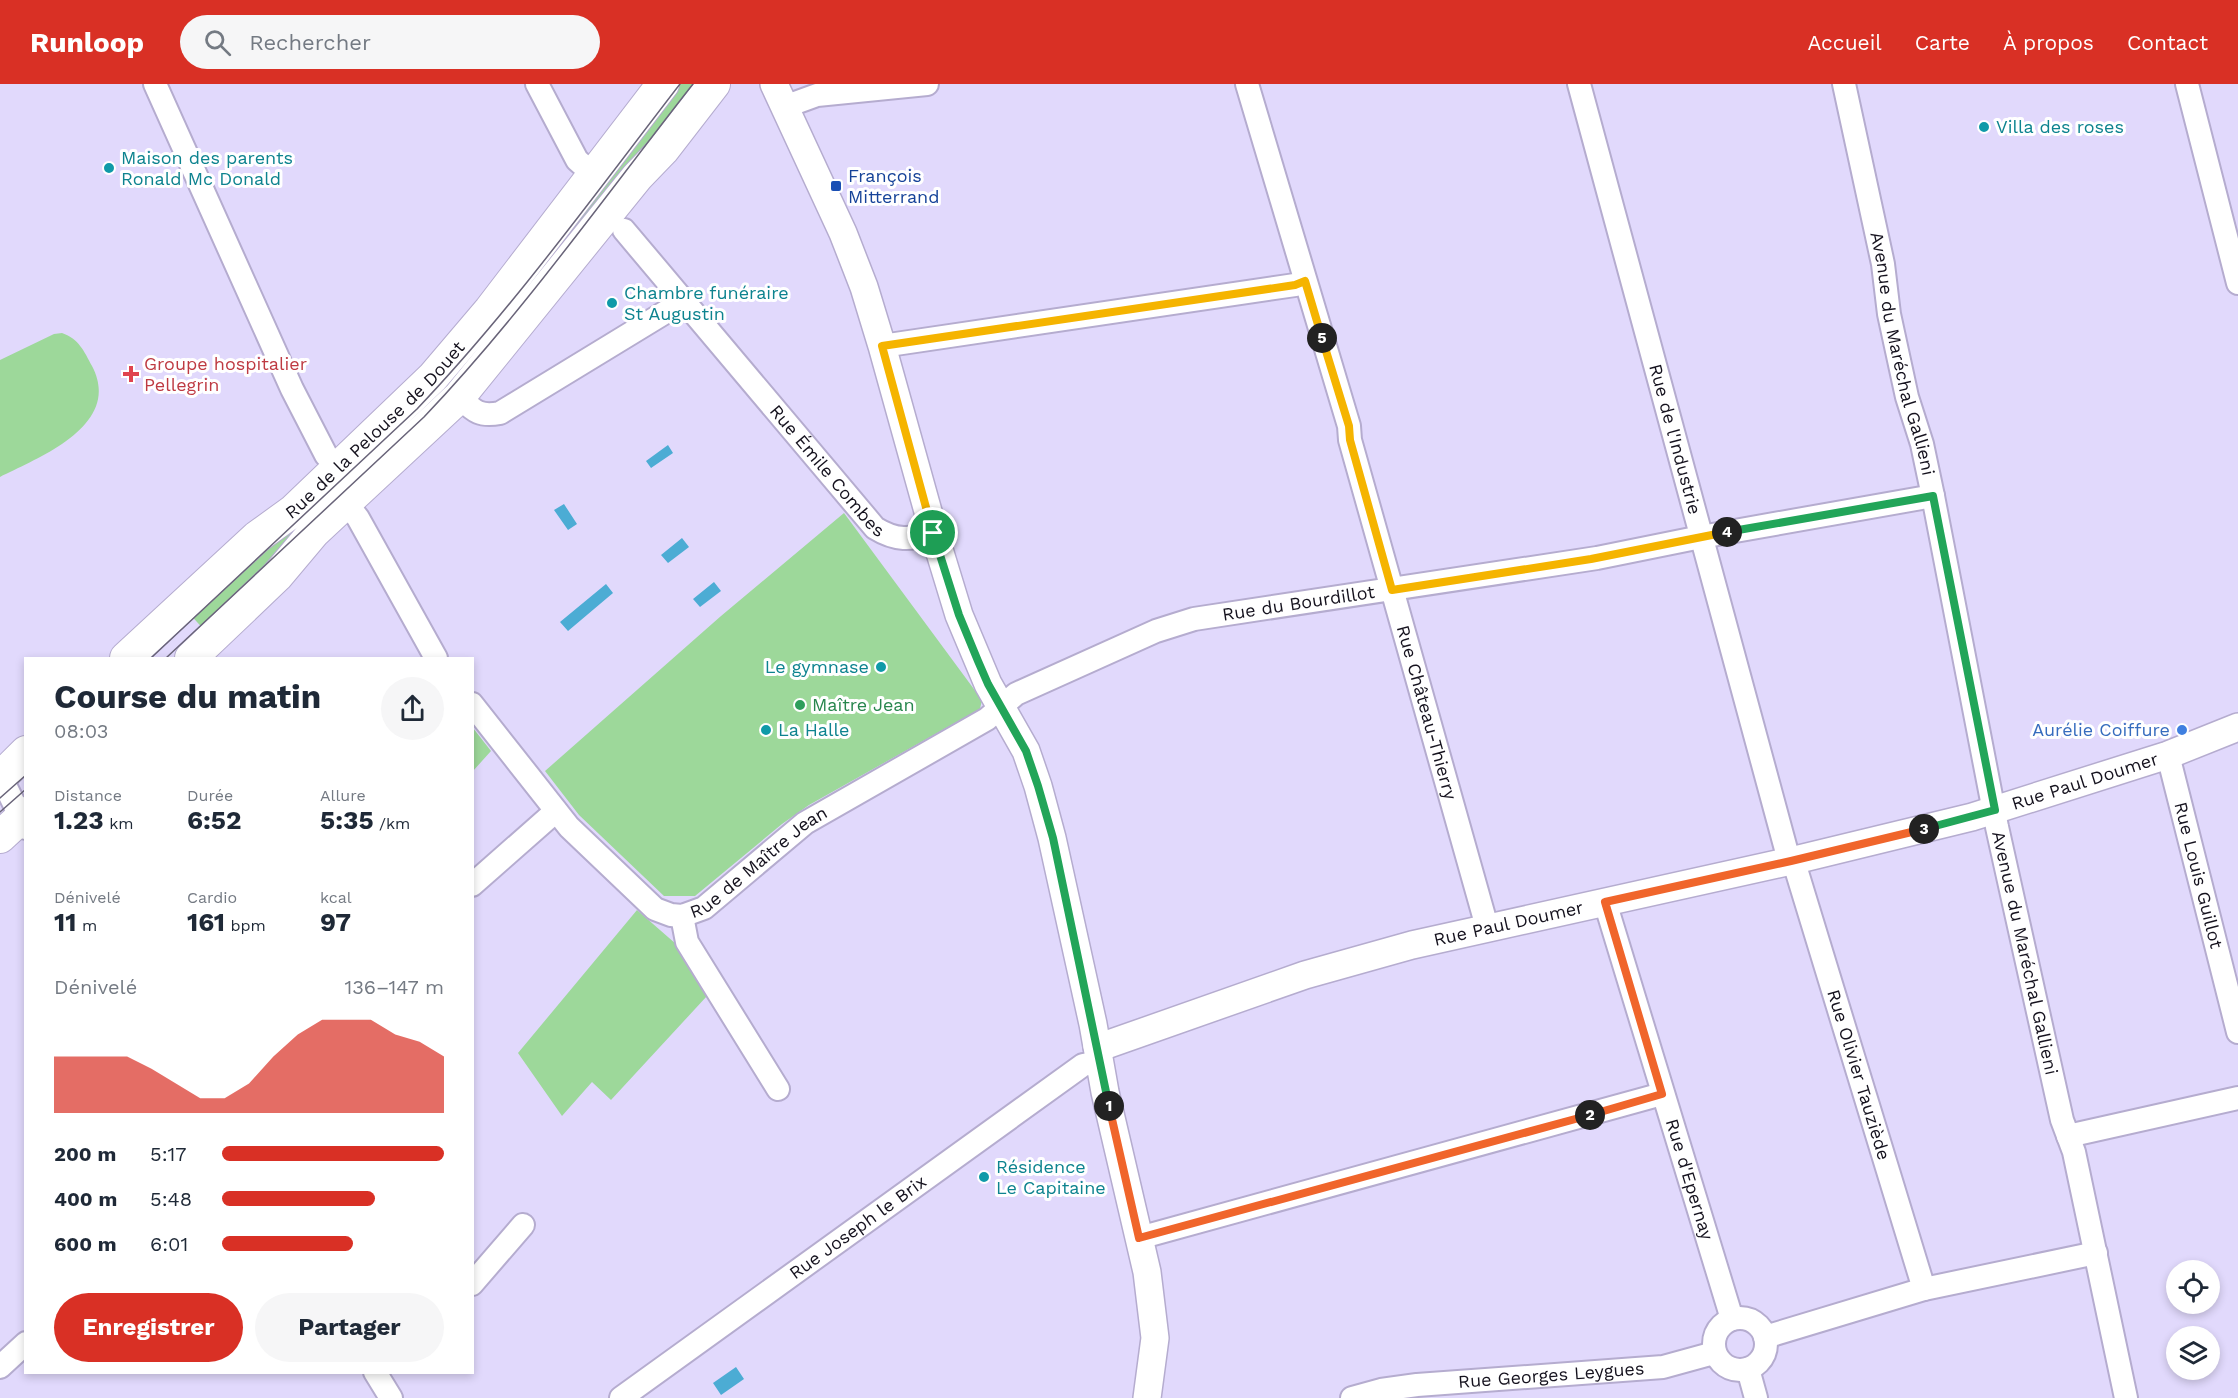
<!DOCTYPE html>
<html lang="fr">
<head>
<meta charset="utf-8">
<style>
	body { margin:0; font-family:"Work Sans",sans-serif; background:#f6f6f7; color:#1f2937; height:100vh; display:flex; flex-direction:column; font-size:22px; white-space:nowrap }
	* { box-sizing:border-box; margin:0 }
	p { font-size:20px; color:#747a83 }
	.icon { flex:none; width:33px; height:33px; fill:none; stroke:currentColor; stroke-width:2; stroke-linecap:round; stroke-linejoin:round }
	.map { position:relative; flex:1; overflow:hidden }
	.panel { position:absolute; left:24px; top:573px; width:450px; height:717px; display:flex; flex-direction:column; background:#fff; border-radius:0px; box-shadow:0 3px 9px #0003 }
	.panel>* { flex:none }
	.tools { position:absolute; left:2166px; top:1176px; display:grid; gap:12px }
	.tools a { display:grid; place-items:center; width:54px; height:54px; border-radius:50%; background:#fff; box-shadow:0 3px 9px #0003; font-size:30px }
	.pin { position:absolute; display:grid; place-items:center; width:51px; height:51px; color:#fff; margin:-26px; border:3px solid #fff; border-radius:50%; box-shadow:0 2px 6px #0007 }
	.km { position:absolute; width:30px; height:30px; margin:-15px; border-radius:50%; background:#222; color:#fff; font-size:16px; line-height:30px; text-align:center }
	.round { display:grid; place-items:center; flex:none; width:63px; height:63px; border-radius:32px; background:#f6f6f7 }
	.summary { display:flex; align-items:center; justify-content:space-between; height:102px; padding:0 30px }
	h1 { font-size:33px; font-weight:700; line-height:45px }
	.figures { display:grid; grid-template-columns:repeat(3,1fr); gap:9px; height:102px; padding:6px 30px }
	.figures div { display:grid; align-content:center }
	.figures b { font-size:26px; font-weight:700 }
	.figures small { font-size:16px; font-weight:400 }
	.figures p { font-size:16px }
	.chart { height:168px; padding:12px 30px }
	.chart p { display:flex; justify-content:space-between }
	.chart svg { width:100%; height:108px; margin-top:6px; fill:#d93025; opacity:.7 }
	.primary-button { display:flex; gap:12px; margin-top:auto; padding:12px 30px }
	.primary-button a { flex:1; height:69px; border-radius:36px; background:#d93025; color:#fff; font-size:24px; font-weight:700; line-height:69px; text-align:center }
	.primary-button a+a { background:#f6f6f7; color:#1f2937 }
	ul { padding:0 30px; list-style:none; font-size:20px }
	li { display:grid; grid-template-columns:96px 72px 1fr; align-items:center; height:45px }
	li i { height:15px; border-radius:8px; background:#d93025 }
	header { display:flex; align-items:center; gap:36px; box-sizing:border-box; height:84px; padding:0 30px; background:#d93025; color:#fff }
	header strong { font-size:28px }
	nav { display:flex; gap:33px; margin-inline-start:auto; font-size:21px }
	.search { width:420px; height:54px; background:#f6f6f7; display:flex; align-items:center; gap:15px; box-sizing:border-box; padding:0 21px; border-radius:33px; color:#747a83; font-size:22px }
	.map>svg:first-child { display:block }
	.green { fill:#9dd89a }
	.water { fill:#4cacd4 }
	.lines { fill:none; stroke-linecap:round; stroke-linejoin:round }
	.minor-casing { stroke:#b5accf; stroke-width:26 }
	.tertiary-casing { stroke:#b5accf; stroke-width:30 }
	.secondary-casing { stroke:#b5accf; stroke-width:34 }
	.minor { stroke:#fff; stroke-width:22 }
	.tertiary { stroke:#fff; stroke-width:27 }
	.secondary { stroke:#fff; stroke-width:32 }
	.tram { stroke:#696479; stroke-width:1.5 }
	.split-1-casing { stroke:#fff; stroke-width:12 }
	.split-2-casing { stroke:#fff; stroke-width:12 }
	.split-3-casing { stroke:#fff; stroke-width:12 }
	.split-4-casing { stroke:#fff; stroke-width:12 }
	.split-5-casing { stroke:#fff; stroke-width:12 }
	.split-6-casing { stroke:#fff; stroke-width:12 }
	.split-1 { stroke:#22a559; stroke-width:8 }
	.split-2 { stroke:#f0652b; stroke-width:8 }
	.split-3 { stroke:#f0652b; stroke-width:8 }
	.split-4 { stroke:#22a559; stroke-width:8 }
	.split-5 { stroke:#f5b400; stroke-width:8 }
	.split-6 { stroke:#f5b400; stroke-width:8 }
	.culture-dot { fill:#0f9aa8; stroke:#fff; stroke-width:2 }
	.transit-dot { fill:#1a4fb4; stroke:#fff; stroke-width:2 }
	.health-dot { fill:#e0444e; stroke:#fff; stroke-width:2 }
	.leisure-dot { fill:#2e9e5b; stroke:#fff; stroke-width:2 }
	.shop-dot { fill:#3f7fe0; stroke:#fff; stroke-width:2 }
	.labels { text-anchor:middle; stroke-width:6; stroke-linejoin:round; paint-order:stroke }
	.culture-label { font-size:18px; fill:#0d838f; stroke:#fff; text-anchor:start }
	.transit-label { font-size:18px; fill:#164399; stroke:#fff; text-anchor:start }
	.street-label { font-size:18px; fill:#15121e; stroke:#fff }
	.health-label { font-size:18px; fill:#be3a42; stroke:#fff; text-anchor:start }
	.leisure-label { font-size:18px; fill:#27864d; stroke:#fff; text-anchor:start }
	.shop-label { font-size:18px; fill:#366cbe; stroke:#fff; text-anchor:end }
</style>
</head>
<body>
<header>
<strong>Runloop</strong>
<div class="search"><svg class="icon" aria-label="search" viewBox="0 0 24 24"><circle cx="10" cy="10" r="6"/><path d="M15 15l6 6"/></svg>Rechercher</div>
<nav><a>Accueil</a><a>Carte</a><a>À propos</a><a>Contact</a></nav>
</header>
<div class="map">
<svg width="2238" height="1314" viewBox="0 0 2238 1314">
	<rect width="100%" height="100%" fill="#e1d9fc"/>
	<!-- green -->
	<path class="green" d="M674 0H697L475 286 208 550 186 526 295 431Z
		M62 249C79 255 84 267 92 282 123 341 40 373 0 393V276L54 250Z
		M844 429 982 616 980 625 809 721 782 740 695 812H664L579 731 545 687 721 532Z
		M473 644 491 667 473 687Z
		M637 826 676 860 707 912 611 1016 592 998 562 1032 518 969Z"/>
	<!-- water -->
	<path class="water" d="M668 361 673 369 651 384 646 377Z
		M564 420 577 440 568 446 554 426Z
		M682 454 689 463 668 479 661 471Z
		M714 498 721 507 700 523 693 515Z
		M606 500 613 509 568 547 560 538Z
		M736 1283 744 1295 721 1311 713 1299Z"/>
	<g class="lines">
		<defs>
			<g id="minor">
				<path d="M155 0 292 305 326 371 339 385"/>
				<path d="M537 0 577 76 594 91"/>
				<path id="s1" d="M1247 0 1349 342 1350 356 1487 843"/>
				<path id="s2" d="M1579 0 1787 769 1796 785 1924 1205"/>
				<path id="s3" d="M1844 0 1883 180 1889 230 1907 313 1922 360 1933 412 1997 743 2062 1036 2074 1068 2126 1314"/>
				<path d="M2187 0 2238 199"/>
				<path d="M784 23 817 11 927 0"/>
				<path id="s4" d="M624 146 875 444C896 457 910 456 934 449"/>
				<path d="M882 262 1295 201 1305 197"/>
				<path d="M459 313C474 327 479 333 500 329L669 226 682 215"/>
				<path d="M346 419 358 434 436 574"/>
				<path id="s5" d="M472 620 569 743 655 825 671 831 682 832 704 824 805 739 987 635 1016 610 1156 547 1194 535 1597 474 1701 453 1933 412"/>
				<path id="s6" d="M2168 671 2238 948"/>
				<path d="M1 693 26 744"/>
				<path d="M472 801 556 727"/>
				<path id="s7" d="M1605 818 1732 1235"/>
				<path d="M682 832 687 858 778 1005"/>
				<path d="M2068 1052 2238 1014"/>
				<path d="M1139 1154 1662 1010"/>
				<path d="M472 1200 523 1141"/>
				<circle cx="1740" cy="1260" r="26"/>
				<path d="M1765 1253 1924 1205 2096 1169"/>
				<path d="M0 1283 26 1259"/>
				<path d="M1748 1285 1756 1314"/>
				<path d="M375 1288 391 1314"/>
				<path id="s8" d="M621 1314 1083 981 1100 978"/>
				<path id="s9" d="M1352 1314 1381 1306 1417 1301 1663 1283 1714 1269"/>
			</g>
			<g id="tertiary">
				<path d="M774 0 843 149 864 203 882 262 934 449 959 531 988 600 1026 667 1038 702 1052 754 1093 940 1105 1008 1147 1188 1155 1254 1147 1314"/>
				<path id="s10" d="M1097 962 1106 961 1305 891 1412 861 1791 777 1972 733 2168 671 2238 643"/>
			</g>
			<g id="secondary">
				<path id="s11" d="M126 574 257 453 293 427 433 293 490 226 663 0"/>
				<path d="M191 574 277 492 314 448 459 313 637 93 663 66 714 0"/>
				<path d="M0 694 26 668"/>
				<path d="M0 753 26 729"/>
			</g>
		</defs>
		<!-- minor casing -->
		<use href="#minor" class="minor-casing"/>
		<!-- tertiary casing -->
		<use href="#tertiary" class="tertiary-casing"/>
		<!-- secondary casing -->
		<use href="#secondary" class="secondary-casing"/>
		<!-- minor -->
		<use href="#minor" class="minor"/>
		<!-- tertiary -->
		<use href="#tertiary" class="tertiary"/>
		<!-- secondary -->
		<use href="#secondary" class="secondary"/>
		<!-- tram -->
		<path class="tram" d="M151 574 417 325C513 224 595 110 680 0
			M166 574 424 333C522 230 605 112 693 0
			M0 714 26 691
			M0 728 26 705"/>
	</g>
	<g class="lines">
		<defs>
			<path id="split-1" d="M933 449 959 531 978 577 988 600 1026 667 1038 702 1053 754 1109 1022"/>
			<path id="split-2" d="M1109 1022 1139 1154 1590 1031"/>
			<path id="split-3" d="M1590 1031 1662 1010 1605 818 1791 777 1924 745"/>
			<path id="split-4" d="M1727 448 1933 412 1995 726 1924 745"/>
			<path id="split-5" d="M1322 254 1349 342 1350 356 1392 506 1591 475 1727 448"/>
			<path id="split-6" d="M933 449 882 262 1295 201 1305 197 1322 254"/>
		</defs>
		<!-- split-1 casing -->
		<use href="#split-1" class="split-1-casing"/>
		<!-- split-2 casing -->
		<use href="#split-2" class="split-2-casing"/>
		<!-- split-3 casing -->
		<use href="#split-3" class="split-3-casing"/>
		<!-- split-4 casing -->
		<use href="#split-4" class="split-4-casing"/>
		<!-- split-5 casing -->
		<use href="#split-5" class="split-5-casing"/>
		<!-- split-6 casing -->
		<use href="#split-6" class="split-6-casing"/>
		<!-- split-1 -->
		<use href="#split-1" class="split-1"/>
		<!-- split-2 -->
		<use href="#split-2" class="split-2"/>
		<!-- split-3 -->
		<use href="#split-3" class="split-3"/>
		<!-- split-4 -->
		<use href="#split-4" class="split-4"/>
		<!-- split-5 -->
		<use href="#split-5" class="split-5"/>
		<!-- split-6 -->
		<use href="#split-6" class="split-6"/>
	</g>
	<!-- markers -->
	<g class="culture-dot">
		<circle cx="1984" cy="43" r="6"/>
		<circle cx="109" cy="84" r="6"/>
		<circle cx="612" cy="219" r="6"/>
		<circle cx="881" cy="583" r="6"/>
		<circle cx="766" cy="646" r="6"/>
		<circle cx="984" cy="1093" r="6"/>
	</g>
	<rect class="transit-dot" x="830" y="96" width="12" height="12" rx="3"/>
	<path class="health-dot" d="M128 281h6v6h6v6h-6v6h-6v-6h-6v-6h6z"/>
	<circle class="leisure-dot" cx="800" cy="621" r="6"/>
	<circle class="shop-dot" cx="2182" cy="646" r="6"/>
	<g class="labels">
		<!-- culture labels -->
		<g class="culture-label">
			<text x="1996" y="49">Villa des roses</text>
			<text x="121" y="80">Maison des parents<tspan x="121" dy="21">Ronald Mc Donald</tspan></text>
			<text x="624" y="215">Chambre funéraire<tspan x="624" dy="21">St Augustin</tspan></text>
			<text x="869" y="589" text-anchor="end">Le gymnase</text>
			<text x="778" y="652">La Halle</text>
			<text x="996" y="1089">Résidence<tspan x="996" dy="21">Le Capitaine</tspan></text>
		</g>
		<!-- transit labels -->
		<g class="transit-label">
			<text x="848" y="98">François<tspan x="848" dy="21">Mitterrand</tspan></text>
		</g>
		<!-- street labels -->
		<g class="street-label">
			<text dy="6" stroke="none"><textPath href="#s3" startOffset="276">Avenue du Maréchal Gallieni</textPath></text>
			<text dy="6" stroke="none"><textPath href="#s11" startOffset="338">Rue de la Pelouse de Douet</textPath></text>
			<text dy="6" stroke="none"><textPath href="#s2" startOffset="368">Rue de l'Industrie</textPath></text>
			<text dy="6" stroke="none"><textPath href="#s4" startOffset="315">Rue Émile Combes</textPath></text>
			<text dy="6" stroke="none"><textPath href="#s5" startOffset="1006">Rue du Bourdillot</textPath></text>
			<text dy="6" stroke="none"><textPath href="#s1" startOffset="654">Rue Château-Thierry</textPath></text>
			<text dy="6" stroke="none"><textPath href="#s10" startOffset="1024">Rue Paul Doumer</textPath></text>
			<text dy="6" stroke="none"><textPath href="#s5" startOffset="398">Rue de Maître Jean</textPath></text>
			<text dy="6" stroke="none"><textPath href="#s6" startOffset="124">Rue Louis Guillot</textPath></text>
			<text dy="6" stroke="none"><textPath href="#s10" startOffset="430">Rue Paul Doumer</textPath></text>
			<text dy="6" stroke="none"><textPath href="#s3" startOffset="888">Avenue du Maréchal Gallieni</textPath></text>
			<text dy="6" stroke="none"><textPath href="#s2" startOffset="1030">Rue Olivier Tauziède</textPath></text>
			<text dy="6" stroke="none"><textPath href="#s7" startOffset="290">Rue d'Epernay</textPath></text>
			<text dy="6" stroke="none"><textPath href="#s8" startOffset="292">Rue Joseph le Brix</textPath></text>
			<text dy="6" stroke="none"><textPath href="#s9" startOffset="201">Rue Georges Leygues</textPath></text>
		</g>
		<!-- health labels -->
		<g class="health-label">
			<text x="144" y="286">Groupe hospitalier<tspan x="144" dy="21">Pellegrin</tspan></text>
		</g>
		<!-- leisure labels -->
		<g class="leisure-label">
			<text x="812" y="627">Maître Jean</text>
		</g>
		<!-- shop labels -->
		<g class="shop-label">
			<text x="2170" y="652">Aurélie Coiffure</text>
		</g>
	</g>
</svg>
<div class="tools">
<a><svg class="icon" aria-label="locate" viewBox="0 0 24 24"><circle cx="12" cy="12" r="6"/><path d="M12 2v4M12 18v4M2 12h4M18 12h4"/></svg></a>
<a><svg class="icon" aria-label="layers" viewBox="0 0 24 24"><path d="M12 4l9 5-9 5-9-5zM3 14l9 5 9-5"/></svg></a>
</div>
<div class="pin" style="left:933px;top:449px;background:#1e9e55"><svg class="icon" aria-label="arrive" viewBox="0 0 24 24"><path d="M6 21V4h12l-3 4 3 4H6"/></svg></div>
<b class="km" style="left:1109px;top:1022px">1</b>
<b class="km" style="left:1590px;top:1031px">2</b>
<b class="km" style="left:1924px;top:745px">3</b>
<b class="km" style="left:1727px;top:448px">4</b>
<b class="km" style="left:1322px;top:254px">5</b>
<section class="panel">
<div class="summary"><div><h1>Course du matin</h1><p>08:03</p></div><a class="round"><svg class="icon" aria-label="share" viewBox="0 0 24 24"><path d="M12 15V3M7 8l5-5 5 5M5 13v7h14v-7"/></svg></a></div>
<div class="figures">
<div><p>Distance</p><b>1.23<small> km</small></b></div>
<div><p>Durée</p><b>6:52</b></div>
<div><p>Allure</p><b>5:35<small> /km</small></b></div>
</div>
<div class="figures">
<div><p>Dénivelé</p><b>11<small> m</small></b></div>
<div><p>Cardio</p><b>161<small> bpm</small></b></div>
<div><p>kcal</p><b>97</b></div>
</div>
<div class="chart"><p><span>Dénivelé</span>136–147 m</p>
<svg viewBox="0 0 160 44" preserveAspectRatio="none"><path d="M0 44V21L10 21L20 21L30 21L40 26L50 32L60 38L70 38L80 32L90 21L100 12L110 6L120 6L130 6L140 12L150 15L160 21V44z"/></svg>
</div>
<ul>
<li><b>200 m</b>5:17<i style="width:100%"></i></li>
<li><b>400 m</b>5:48<i style="width:69%"></i></li>
<li><b>600 m</b>6:01<i style="width:59%"></i></li>
</ul>
<div class="primary-button"><a>Enregistrer</a><a>Partager</a></div>
</section>
</div>
</body>
</html>
